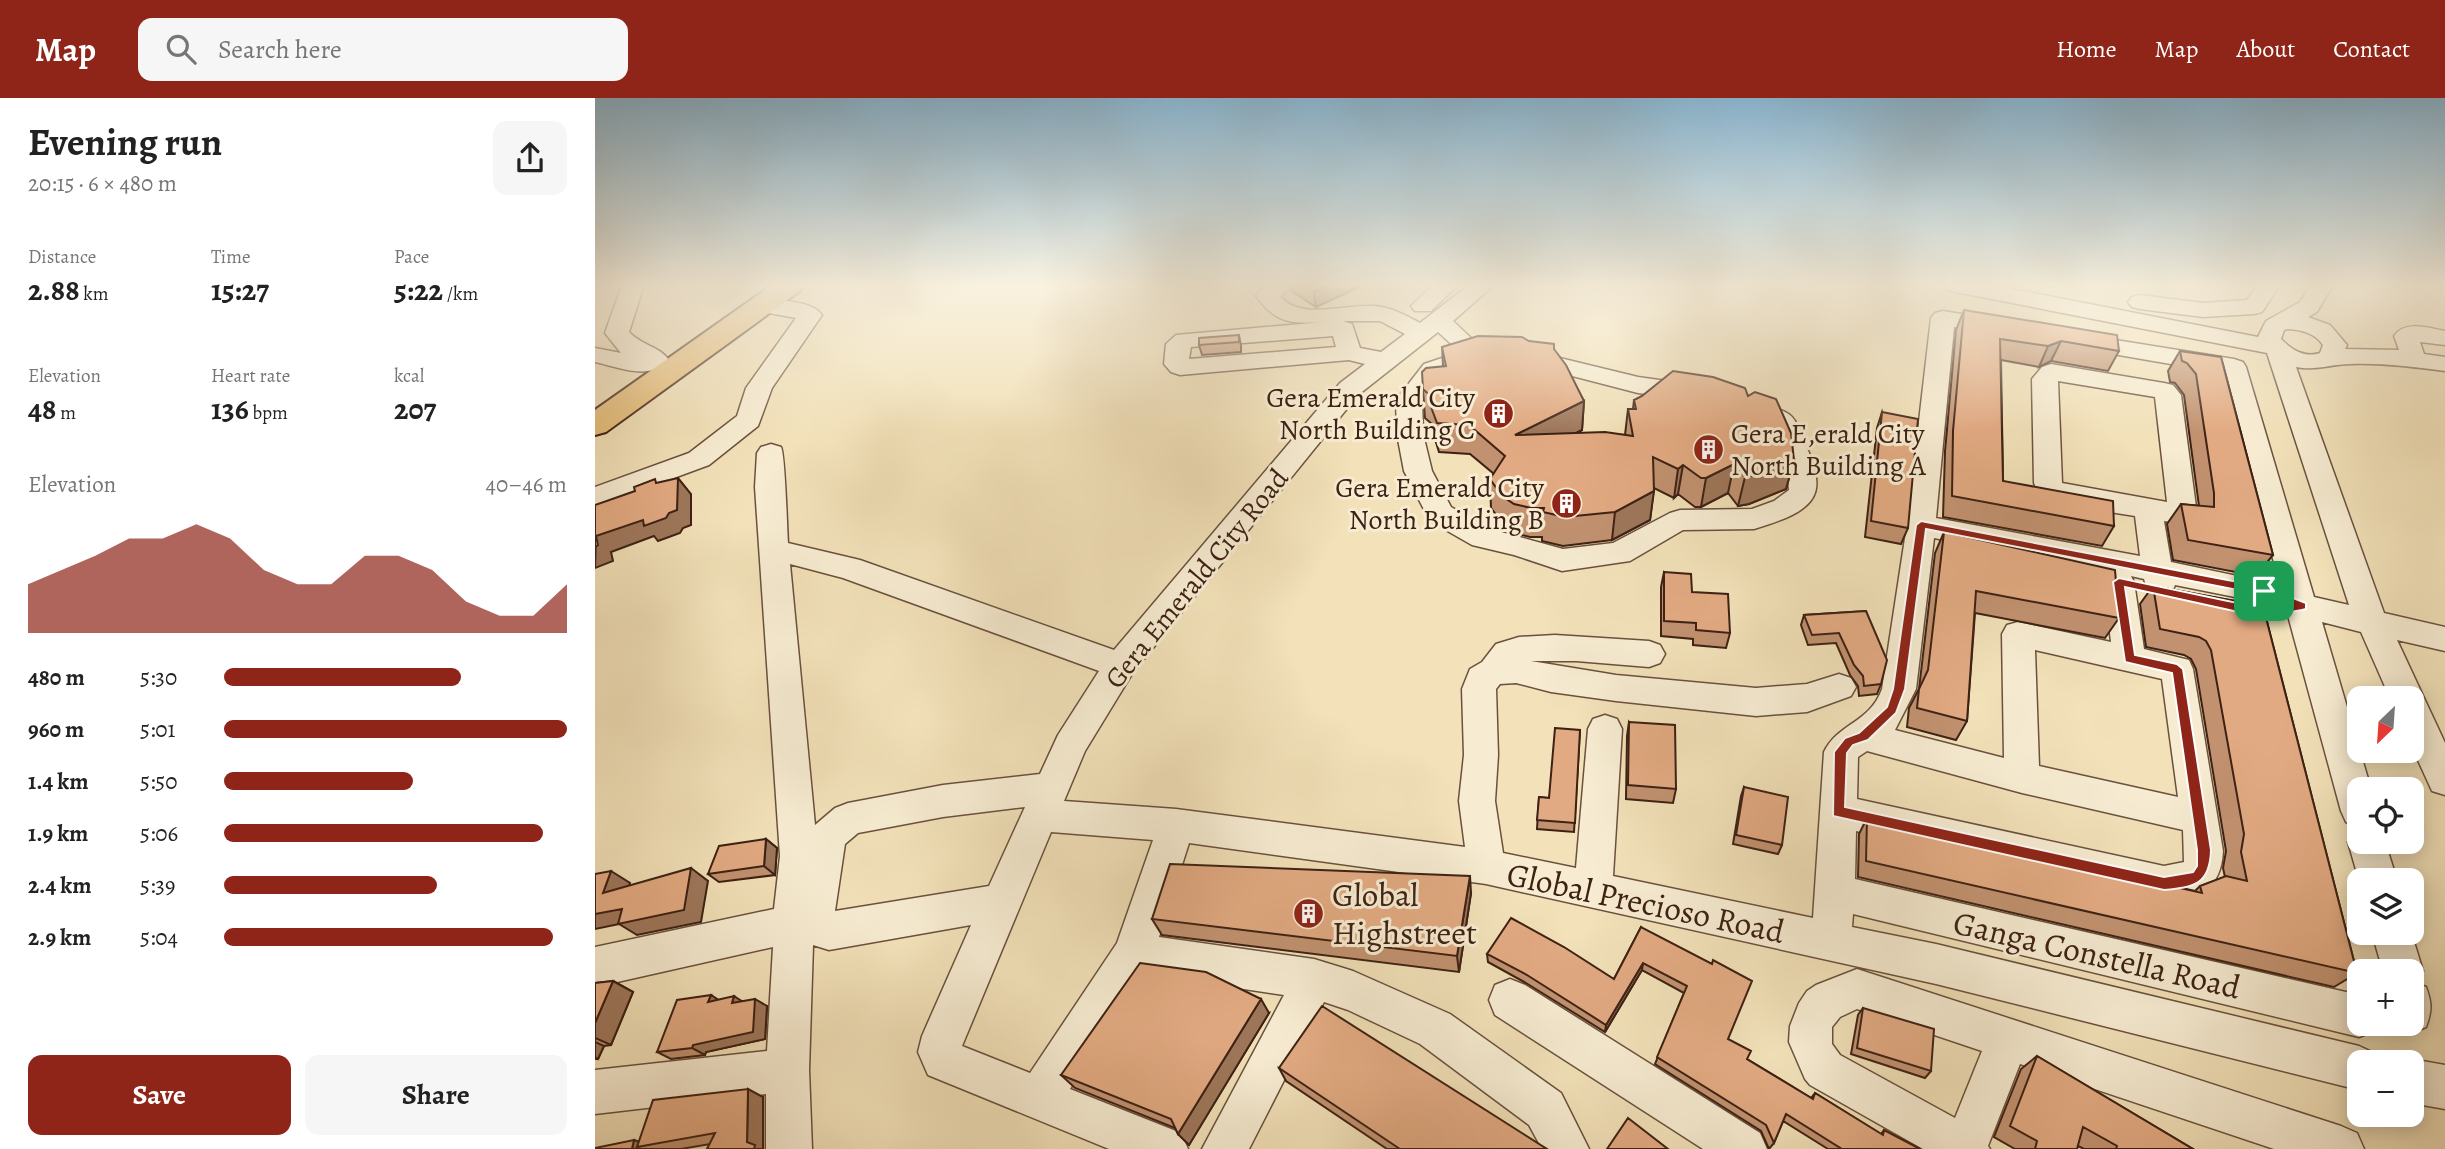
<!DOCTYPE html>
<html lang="en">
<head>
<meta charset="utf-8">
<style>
	body { margin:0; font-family:Alegreya,serif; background:#f6f6f6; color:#222; height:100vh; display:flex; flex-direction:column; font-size:26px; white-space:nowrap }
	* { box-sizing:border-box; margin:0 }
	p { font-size:23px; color:#767676 }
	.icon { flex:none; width:38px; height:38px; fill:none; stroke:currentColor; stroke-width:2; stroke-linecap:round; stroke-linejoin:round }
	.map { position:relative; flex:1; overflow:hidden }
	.drawer { display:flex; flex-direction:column; background:#fff; width:595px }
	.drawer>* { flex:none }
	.needle { width:46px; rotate:205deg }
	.fabs { position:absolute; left:1752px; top:588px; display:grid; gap:14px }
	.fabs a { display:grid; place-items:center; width:77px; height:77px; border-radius:14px; background:#fff; box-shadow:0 4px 18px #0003; font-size:35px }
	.pin { position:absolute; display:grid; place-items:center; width:60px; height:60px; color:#fff; margin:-30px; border-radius:14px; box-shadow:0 4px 10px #0006 }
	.round { display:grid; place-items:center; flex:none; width:74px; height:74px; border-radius:14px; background:#f6f6f6 }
	.summary { display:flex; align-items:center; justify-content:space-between; height:119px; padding:0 28px }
	h1 { font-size:38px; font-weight:700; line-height:52px }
	.figures { display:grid; grid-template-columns:repeat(3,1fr); gap:10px; height:119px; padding:7px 28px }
	.figures div { display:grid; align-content:center }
	.figures b { font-size:30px; font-weight:700 }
	.figures small { font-size:19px; font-weight:400 }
	.figures p { font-size:19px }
	.chart { height:196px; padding:14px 28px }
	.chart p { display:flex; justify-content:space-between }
	.chart svg { width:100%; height:126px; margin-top:7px; fill:#8f2418; opacity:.7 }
	.action { display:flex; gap:14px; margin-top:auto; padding:14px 28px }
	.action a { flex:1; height:80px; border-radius:14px; background:#8f2418; color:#fff; font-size:28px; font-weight:700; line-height:80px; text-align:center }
	.action a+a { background:#f6f6f6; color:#222 }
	ul { padding:0 28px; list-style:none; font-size:23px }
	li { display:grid; grid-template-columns:112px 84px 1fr; align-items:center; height:52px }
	li i { height:18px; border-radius:9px; background:#8f2418 }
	header { display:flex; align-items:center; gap:42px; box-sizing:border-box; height:98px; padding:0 35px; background:#8f2418; color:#fff }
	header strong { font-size:33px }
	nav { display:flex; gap:38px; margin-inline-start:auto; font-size:24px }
	.search { width:490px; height:63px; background:#f6f6f6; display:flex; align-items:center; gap:18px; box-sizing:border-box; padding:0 24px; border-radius:14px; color:#767676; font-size:26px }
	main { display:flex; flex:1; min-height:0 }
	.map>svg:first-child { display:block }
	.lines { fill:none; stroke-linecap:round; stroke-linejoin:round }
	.minor-casing { stroke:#6a513d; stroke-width:3 }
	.major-casing { stroke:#3d2114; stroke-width:4 }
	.minor { fill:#f7ecd2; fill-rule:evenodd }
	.major { fill:#e9c07c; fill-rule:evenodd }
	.wall { fill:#c29270; stroke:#3d2114; stroke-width:2 }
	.shaded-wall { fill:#9e775b; stroke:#3d2114; stroke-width:2 }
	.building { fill:#e2aa82; stroke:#3d2114; stroke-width:2 }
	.route { fill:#8f2418; stroke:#fff; stroke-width:2; fill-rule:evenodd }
	.labels { text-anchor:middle; stroke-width:6; stroke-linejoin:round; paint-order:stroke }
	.poi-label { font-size:28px; fill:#3d2114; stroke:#f7ecd2; text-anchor:end }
	.street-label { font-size:28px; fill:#3d2114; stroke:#f7ecd2 }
	.near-poi-label { font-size:33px; fill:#3d2114; stroke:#f7ecd2; text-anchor:start }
	.near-street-label { font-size:33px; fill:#3d2114; stroke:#f7ecd2 }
</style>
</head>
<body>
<header>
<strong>Map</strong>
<div class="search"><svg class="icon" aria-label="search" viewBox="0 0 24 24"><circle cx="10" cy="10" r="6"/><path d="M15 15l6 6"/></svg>Search here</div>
<nav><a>Home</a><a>Map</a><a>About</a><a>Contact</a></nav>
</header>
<main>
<section class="drawer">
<div class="summary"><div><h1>Evening run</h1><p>20:15 · 6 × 480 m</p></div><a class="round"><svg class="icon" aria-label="share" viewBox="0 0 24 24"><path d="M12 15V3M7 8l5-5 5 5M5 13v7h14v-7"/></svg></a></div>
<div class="figures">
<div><p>Distance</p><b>2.88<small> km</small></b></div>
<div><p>Time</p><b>15:27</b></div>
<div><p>Pace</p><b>5:22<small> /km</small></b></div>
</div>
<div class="figures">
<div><p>Elevation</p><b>48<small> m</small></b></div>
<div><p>Heart rate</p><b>136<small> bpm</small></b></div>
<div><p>kcal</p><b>207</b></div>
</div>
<div class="chart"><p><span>Elevation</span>40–46 m</p>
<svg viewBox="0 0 160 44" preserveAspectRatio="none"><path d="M0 44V27L10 22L20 17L30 11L40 11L50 6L60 11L70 22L80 27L90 27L100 17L110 17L120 22L130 33L140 38L150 38L160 27V44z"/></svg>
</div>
<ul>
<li><b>480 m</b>5:30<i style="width:69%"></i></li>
<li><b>960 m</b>5:01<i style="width:100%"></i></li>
<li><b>1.4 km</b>5:50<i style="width:55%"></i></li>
<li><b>1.9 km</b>5:06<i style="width:93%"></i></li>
<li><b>2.4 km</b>5:39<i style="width:62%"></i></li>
<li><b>2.9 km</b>5:04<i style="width:96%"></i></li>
</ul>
<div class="action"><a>Save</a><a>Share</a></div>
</section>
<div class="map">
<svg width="1850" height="1051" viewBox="0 0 1850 1051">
	<rect width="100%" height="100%" fill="#f2e1b9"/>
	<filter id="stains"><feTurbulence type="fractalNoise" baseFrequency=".00286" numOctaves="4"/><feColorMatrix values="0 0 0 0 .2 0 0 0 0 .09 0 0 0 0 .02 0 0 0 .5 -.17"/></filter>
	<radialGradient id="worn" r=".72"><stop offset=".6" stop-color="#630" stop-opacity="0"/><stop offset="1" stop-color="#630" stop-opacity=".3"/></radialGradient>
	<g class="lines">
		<defs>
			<path id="minor" d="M27 187H49L34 234C46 247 65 249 73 261 58 284 23 269 0 264V250L26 255 10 235Z
				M671 187H700L685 198C705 223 750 206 779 208 796 209 810 217 825 225L874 187H899L858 223 894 257 891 262 847 276 827 303 828 336 837 373 856 409 895 431 968 451 1018 445 1075 415 1085 412 1157 411 1179 403 1194 392 1191 363 1176 328 1163 323 1159 317 1163 311C1175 308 1193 311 1200 323 1231 390 1237 408 1159 431L1088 432 1035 463 967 473 919 457 877 447 835 423 809 373 802 336 801 302 829 266 865 254 843 234 763 297 537 576 490 653 469 703 581 711 870 749 864 703 869 657 867 591 875 571 887 564 901 546 924 539 960 537 1054 543 1065 547 1070 556 1065 565 1054 569 981 563H936L1021 577 1161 590 1212 586 1244 576 1256 580 1261 589 1256 598 1212 614 1161 618 1021 603 956 594 921 585 905 586 901 591 903 657 900 703 908 755 981 770 993 631 998 621 1010 617 1022 621 1027 631 1018 778 1218 820 1229 654C1243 625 1275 625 1287 591L1312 427 1336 220 1340 215 1348 213 1408 223 1416 225 1420 230 1416 235 1408 237 1359 229 1341 420 1545 458 1540 418 1464 406 1445 398 1439 385 1437 281 1447 269 1456 266 1569 285 1578 287 1586 297 1602 416 1598 423 1588 426 1569 423 1576 464 1685 487 1628 275 1483 250 1474 248 1471 243 1474 238 1483 236 1639 261 1648 264 1651 269 1719 499 1754 507 1672 255 1361 194 1353 192 1350 187H1397L1663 239 1671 223 1705 204 1716 187H1738L1722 214 1713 219 1735 227 1752 247 1750 251 1804 252 1799 238C1810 222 1833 230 1850 233V247L1825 244 1829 256 1850 259V273C1818 269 1788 265 1756 266 1737 266 1720 273 1701 269L1789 515 1850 529V553L1802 542 1850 645V697L1837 693 1816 647V600H1795L1766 534 1727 524 1776 691H1764V729L1751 724 1746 713 1692 514 1665 504 1580 487 1576 497 1565 500 1554 497 1549 481 1536 478 1539 484 1549 551 1594 562 1598 571 1628 753C1626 792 1604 800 1569 804L1261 733 1260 781 1764 897V926H1782L1779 933 1764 939 1258 816 1257 829 1341 846 1764 948 1779 955 1783 964H1764V992L1341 886 891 786 594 745 564 839 719 861 758 873 855 916 966 995 994 1051H947L934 1027 825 946 753 912 729 904 654 1051H607L689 897 549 876 475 991 586 1035 593 1051H514L333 977 323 954 327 938 376 827 234 852 218 847 214 972 217 1051H171V996L0 1016V972L172 953 178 849 0 889V849L179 811 185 758 160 389 162 355 166 349 176 346 186 349C190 355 192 429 193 445L265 462 519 552 745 285 770 266 754 262 585 277 576 274 569 266 571 246 581 237 728 224C696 226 680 225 661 198ZM748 223H785L810 236 786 254 765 250 757 226ZM1693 231C1707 232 1720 235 1728 247L1725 255C1709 260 1697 252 1686 241L1689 232ZM738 238 741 249 594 261 596 249ZM1463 283 1560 299 1572 404 1467 385ZM1339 440 1518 475 1513 476 1509 484 1516 544 1423 524 1412 527 1407 536 1409 660 1300 632 1321 591ZM195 466 248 480 504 573 463 637 445 676 348 687 253 705 240 710 220 727ZM1440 552 1567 581 1583 699 1444 668ZM1272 653 1427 695 1588 732 1589 764 1569 768 1262 701 1263 659ZM430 709 394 788 240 813 250 746 263 735 348 719ZM456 734 558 742 522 845 435 975 367 948Z
				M838 187H863L836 213H820L816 208Z
				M1663 187H1685L1667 214 1659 216 1608 219 1545 211 1537 209 1533 204 1537 199 1545 197 1608 205 1652 202Z
				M166 200C183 203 217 202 227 217L177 290 163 328 114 367 0 409V389L94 355 142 318 151 290 201 220 158 212 154 207 158 202Z
				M932 252 1043 279 1100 287 1109 289 1113 295 1109 301 1100 303 1043 295 923 264 920 259 923 254Z
				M1764 730V744H1790L1802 782H1764L1753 744 1759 732Z
				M1816 834 1828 873 1823 886 1831 889C1837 905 1837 913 1831 929L1816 935 1800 926H1816V873H1788L1777 835Z
				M1262 871 1746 1028 1762 1035 1769 1051H1679L1425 966 1393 1048 1395 1051H1328L1215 987 1210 981 1194 944 1195 928 1204 905 1212 893 1221 887ZM1262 911 1387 953 1360 1020 1245 957 1237 946V929L1245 919Z
				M915 881 930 887 1165 1035 1172 1051H1108L900 917 894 902 900 887Z
				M1816 961 1850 967V1011L1816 1005V964H1809Z"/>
			<path id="major" d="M177 187H209L205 193 11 334 0 337V312Z"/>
		</defs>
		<!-- minor casing -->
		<use href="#minor" class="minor-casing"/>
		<!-- major casing -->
		<use href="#major" class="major-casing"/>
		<!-- minor -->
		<use href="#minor" class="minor"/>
		<!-- major -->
		<use href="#major" class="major"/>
	</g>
	<!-- wall -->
	<path class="wall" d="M695 187H768L721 209 697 193Z
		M1369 212 1524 253 1513 273 1456 263 1444 269 1406 262 1408 383 1519 428 1507 448 1348 419 1350 353 1361 232Z
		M644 237 646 248V254L607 257 604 247Z
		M847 249 959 252 989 303 987 332 982 335 1030 337 1033 311H1038L1039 302 1153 298 1199 362 1191 391 1154 406 1143 408 1133 395 1106 409H1100L1083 396 1079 400 1059 390 1055 422 1017 442 968 448 947 443V439H935L919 435 908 426 896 410 895 381 899 376 875 356 844 354 839 338 838 327 830 320 828 291 848 268Z
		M1585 253 1626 259 1678 457 1661 478 1578 462 1572 426 1586 406 1604 408 1589 297 1580 285 1575 284 1573 273Z
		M1287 314 1313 430 1306 446 1270 439 1282 330Z
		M1349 434 1524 520 1510 540 1380 515 1372 623 1361 642 1312 629 1314 610 1324 591 1340 455Z
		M1069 474 1097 494 1135 535 1131 550 1098 547V541L1066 538V489Z
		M1558 488 1668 508 1762 875 1739 889 1263 779 1264 736 1272 720 1600 793 1605 788 1630 779 1628 770 1631 753 1601 571 1596 561 1589 557 1551 549 1545 506Z
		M1271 513 1286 586 1282 596 1264 598 1263 588 1255 577 1241 545 1213 547 1206 527 1209 517Z
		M1034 624 1081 691 1078 705 1031 701 1032 638Z
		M985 632 979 734 942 731 944 699 954 700Z
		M1149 689 1187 747 1183 756 1138 746 1146 698Z
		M171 741 182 750 180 777 124 784 113 776Z
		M876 795 864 874 567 837 557 821Z
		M1046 829 1133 941 1152 961 1216 1000 1220 995 1286 1036 1289 1032 1325 1051H1233L1188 1023 1179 1045 1174 1051 1166 1033 1060 966 1089 895 1047 872 1010 934 931 885 893 864 892 856 1019 881Z
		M18 883 38 894 16 947 9 948 3 961H0V885Z
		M116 897 123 902 148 903 172 908 170 941 111 954 110 957 76 961 62 954Z
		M1268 910 1336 973 1330 980 1256 956 1263 917Z
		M674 915 594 1047 583 1036 580 1030 480 990 466 977Z
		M1442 958 1598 1051H1489L1483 1048 1482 1051H1420L1399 1039 1426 971Z
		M684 970 952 1051H792L691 983Z
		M168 999V1051H169H112L115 1046 86 1051H37L39 1042 44 1044Z"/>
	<!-- shaded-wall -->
	<path class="shaded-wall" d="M735 187H768L721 209 719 194Z
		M1466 243 1456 263 1444 269 1453 248Z
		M989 303 987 332 920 366V337Z
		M1199 362 1191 391 1154 406 1143 408 1150 379Z
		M1139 366 1133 395 1106 409 1111 380Z
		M1088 367 1083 396 1079 400 1083 371Z
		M83 380 96 396V427L88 430 85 435 63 443 59 438 16 454 18 463 0 470 1 438Z
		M1059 393 1055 422 1017 442 1020 414Z
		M171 741 182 750 180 777 169 768Z
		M96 770 113 783 106 824 42 837 24 826 0 831V816Z
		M16 773 35 785 27 807 8 795Z
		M875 778 876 795 864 874 862 858Z
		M1048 865 1047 872 1010 934 1011 927Z
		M18 883 38 894 16 947 0 940V925Z
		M116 897 128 905 113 904Z
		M139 898 151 906 137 905Z
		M160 901 172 908 170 941 111 954 110 957 97 950 98 947Z
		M666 901 674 915 594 1047 583 1036Z
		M0 944 9 948 3 961 0 959Z
		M153 991 168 999V1051H169H159L152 1044Z
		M39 1042 52 1047 42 1049 49 1051H37Z"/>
	<!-- building -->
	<path class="building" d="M707 187H735L719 194Z
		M1369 212 1522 237 1524 253 1466 243 1453 248 1405 241 1408 383 1518 403 1519 428 1357 398 1358 333Z
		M644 237V244L604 247V240Z
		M883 238 927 239 934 243 959 246V251L971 267 989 303 920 337 1010 334 1038 338 1033 311H1041L1039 302 1047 298 1078 273 1118 279 1150 290 1153 298 1160 294 1181 301 1196 335 1199 362 1161 377 1150 379 1139 366 1111 380H1106L1088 367 1083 371 1058 359 1059 393 1020 414 970 419 948 414 949 410H936L919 406 907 398 895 381 910 358 874 327 842 325 836 309 839 301 828 291 827 274 831 270 851 268 847 249Z
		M1585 253 1626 259 1678 457 1593 442 1586 406 1619 409V395L1601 276 1592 265 1587 263Z
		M1287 314 1323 321 1313 430 1276 423Z
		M83 380 82 412 74 415 71 420 49 428 48 422 1 438 3 447 0 449V407L40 393 39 389 60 381 61 385Z
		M1349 434 1520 472 1524 520 1381 493 1372 623 1322 610 1324 591 1333 572Z
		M1069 474 1096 476 1097 494 1133 496 1135 535 1101 532V525L1069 523Z
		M1558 488 1668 508 1762 875 1271 763 1272 720 1607 795 1605 788 1631 778 1652 783 1646 754 1649 736 1616 552 1611 543 1604 539 1565 531Z
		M1271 513 1292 562 1286 586 1269 588 1268 578 1259 567 1244 535 1217 537 1209 517Z
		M1034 624 1080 627 1081 691 1033 687Z
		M960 630 985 632 980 725 942 722 944 699 954 700Z
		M1149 689 1193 699 1187 747 1141 737Z
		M171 741 169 768 113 776 124 748Z
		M575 766 875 778 862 858 557 821Z
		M96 770 89 812 23 826 27 811 0 816V776L16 773 8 795Z
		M916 820 969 849 1019 881 1046 829 1117 866 1118 862 1157 883 1133 941 1156 953 1152 961 1218 1001 1220 995 1288 1037 1289 1032 1325 1051H1247L1191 1016 1179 1045 1171 1027 1062 959 1092 888 1048 865 1011 927 932 877 892 856Z
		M545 865 611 874 666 901 583 1036 576 1021 466 977Z
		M18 883 0 925V885Z
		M116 897 113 904 139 898 137 905 160 901 158 934 98 947 97 950 62 954 82 902Z
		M727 908 952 1051H805L684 970Z
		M1268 910 1339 931 1336 973 1262 950Z
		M1442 958 1598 1051H1521L1522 1048 1488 1029 1482 1051H1440L1442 1043 1415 1028Z
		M153 991 152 1044 160 1047 159 1051H112L120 1035 42 1049 58 1002Z
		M1033 1020 1073 1051H1012Z
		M39 1042 37 1051H0V1050Z"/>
	<!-- sky -->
	<linearGradient id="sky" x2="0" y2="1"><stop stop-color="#89b7d4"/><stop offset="0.56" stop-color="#f9f2e0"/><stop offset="1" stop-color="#f9f2e0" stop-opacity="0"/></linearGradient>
	<rect width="1850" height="334" fill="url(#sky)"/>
	<!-- route -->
	<path class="route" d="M1326 423 1669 489 1711 505V511L1707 512 1666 519 1530 489 1540 557 1582 566 1588 571 1616 752C1615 787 1599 789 1569 792L1238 718 1239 654 1250 640 1264 635 1292 609 1298 591 1321 427ZM1331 431 1668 497 1691 506 1666 510 1524 480 1518 484 1530 564 1577 575 1602 752V768L1598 774 1569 779 1250 709 1252 655 1258 647 1273 642 1301 615 1310 591Z"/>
	<!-- icons -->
	<defs>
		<symbol id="building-disc" viewBox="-11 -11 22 22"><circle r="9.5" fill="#8f2418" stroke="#f7ecd2"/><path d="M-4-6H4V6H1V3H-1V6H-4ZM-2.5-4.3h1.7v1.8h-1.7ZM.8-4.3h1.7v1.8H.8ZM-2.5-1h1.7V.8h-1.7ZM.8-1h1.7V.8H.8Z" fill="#fff"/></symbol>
	</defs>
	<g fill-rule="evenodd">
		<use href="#building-disc" x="886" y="298" width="35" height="35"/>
		<use href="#building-disc" x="1096" y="334" width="35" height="35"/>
		<use href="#building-disc" x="954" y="388" width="35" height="35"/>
		<use href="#building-disc" x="696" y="798" width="35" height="35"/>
	</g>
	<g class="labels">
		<!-- poi labels -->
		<g class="poi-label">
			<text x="880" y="309">Gera Emerald City<tspan x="880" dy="32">North Building C</tspan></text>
			<text x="1136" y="345" text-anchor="start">Gera E,erald City<tspan x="1136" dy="32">North Building A</tspan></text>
			<text x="949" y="399">Gera Emerald City<tspan x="949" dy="32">North Building B</tspan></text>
		</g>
		<!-- street labels -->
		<g class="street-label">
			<text transform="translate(601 480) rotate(-51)" y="10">Gera Emerald City Road</text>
		</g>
		<!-- near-poi labels -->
		<g class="near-poi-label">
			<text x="737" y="808">Global<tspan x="737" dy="38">Highstreet</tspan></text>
		</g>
		<!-- near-street labels -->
		<g class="near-street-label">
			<text transform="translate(1051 804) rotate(12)" y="12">Global Precioso Road</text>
			<text transform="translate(1502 856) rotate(13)" y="12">Ganga Constella Road</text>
		</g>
	</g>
	<rect width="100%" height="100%" filter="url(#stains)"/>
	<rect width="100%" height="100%" fill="url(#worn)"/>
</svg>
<div class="fabs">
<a><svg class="needle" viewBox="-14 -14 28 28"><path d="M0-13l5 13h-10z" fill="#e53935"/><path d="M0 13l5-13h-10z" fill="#767676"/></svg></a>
<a><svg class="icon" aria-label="locate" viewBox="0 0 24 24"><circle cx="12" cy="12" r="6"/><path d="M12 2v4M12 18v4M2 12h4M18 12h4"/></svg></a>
<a><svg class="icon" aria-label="layers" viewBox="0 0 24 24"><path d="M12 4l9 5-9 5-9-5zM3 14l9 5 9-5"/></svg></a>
<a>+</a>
<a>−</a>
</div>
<div class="pin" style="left:1669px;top:493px;background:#1e9e55"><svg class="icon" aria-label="arrive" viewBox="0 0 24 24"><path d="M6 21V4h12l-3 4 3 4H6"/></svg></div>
</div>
</main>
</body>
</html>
